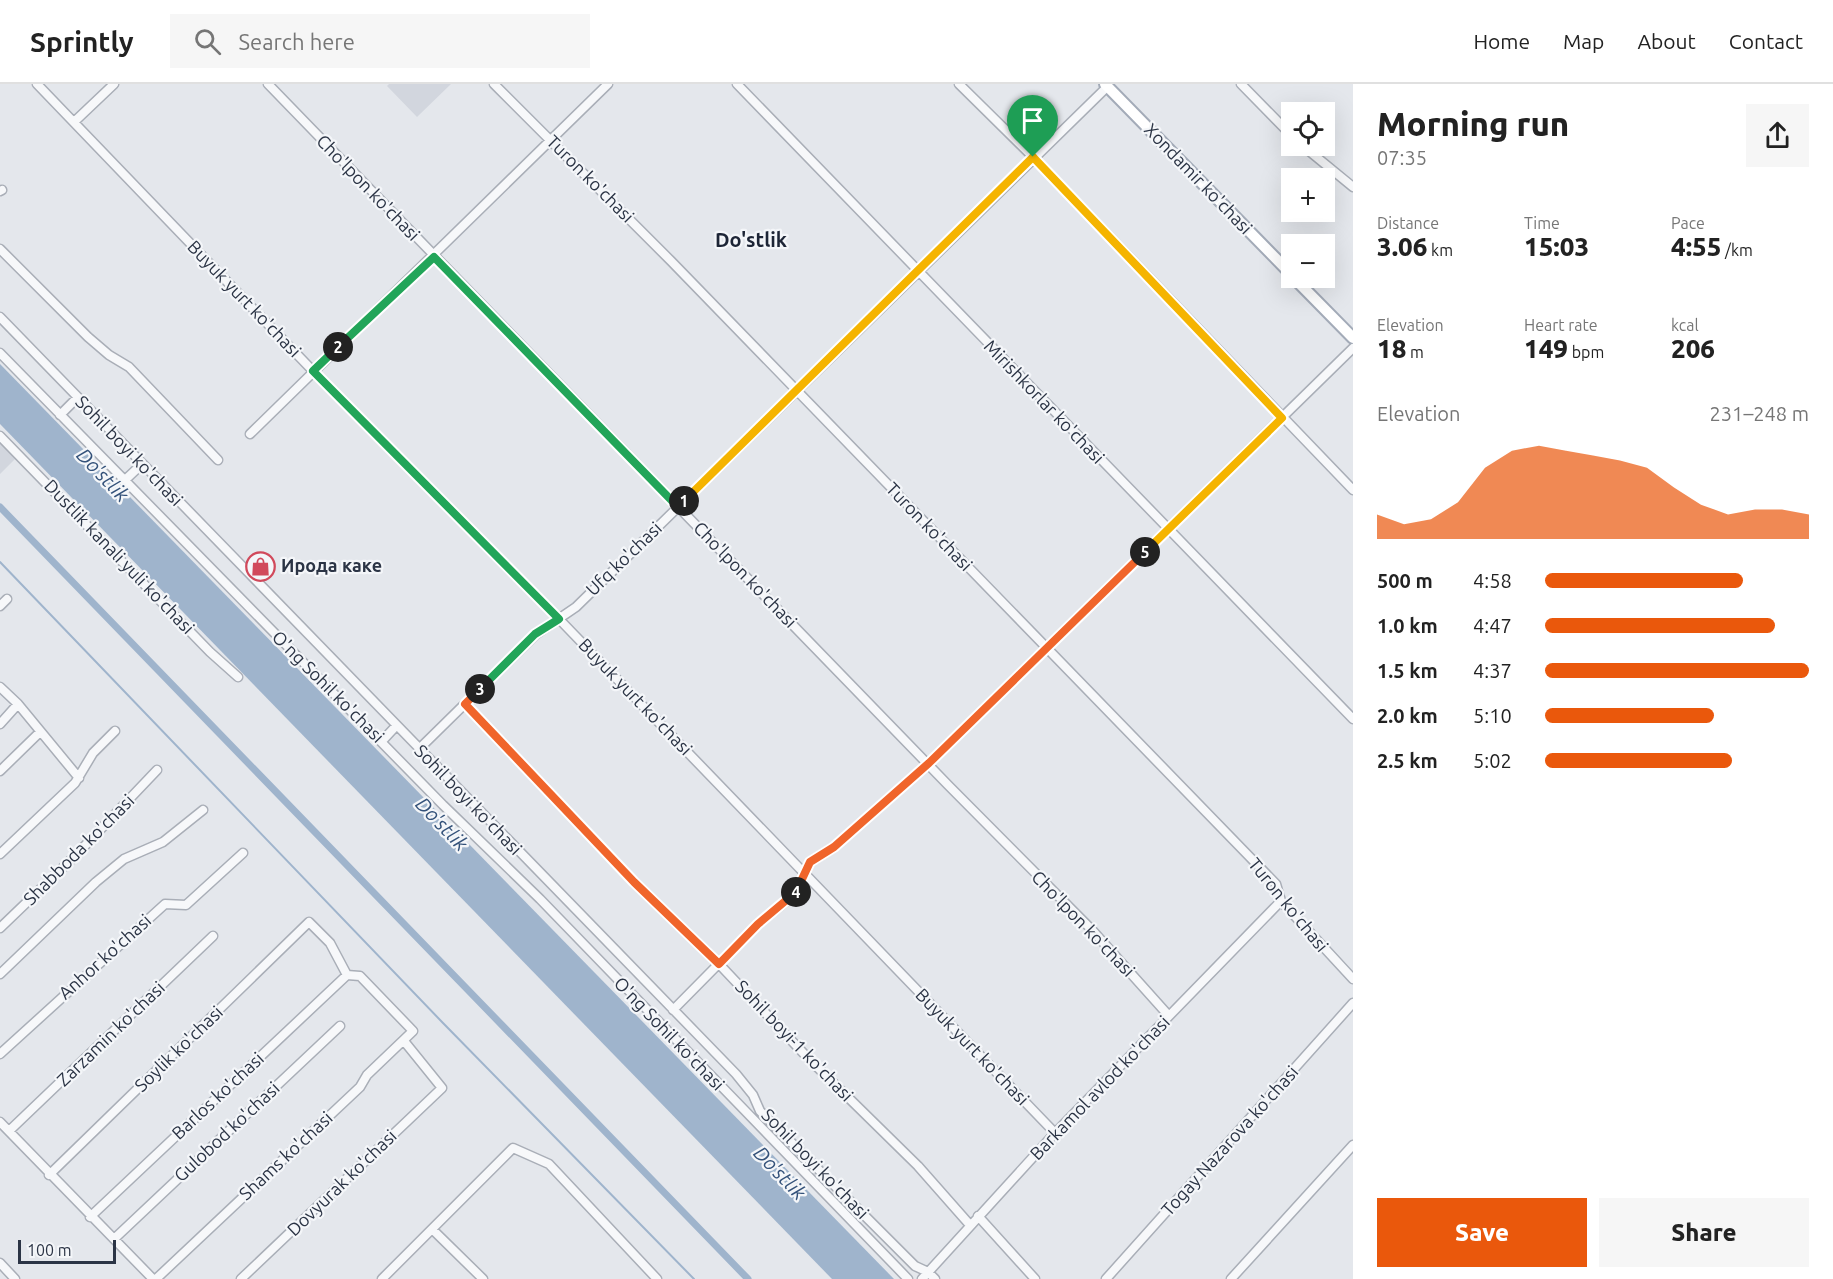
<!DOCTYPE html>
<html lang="en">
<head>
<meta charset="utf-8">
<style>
	body { margin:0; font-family:Ubuntu,sans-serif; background:#f6f6f6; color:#222; height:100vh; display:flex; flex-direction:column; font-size:22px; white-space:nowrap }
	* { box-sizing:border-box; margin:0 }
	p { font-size:20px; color:#767676 }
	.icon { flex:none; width:33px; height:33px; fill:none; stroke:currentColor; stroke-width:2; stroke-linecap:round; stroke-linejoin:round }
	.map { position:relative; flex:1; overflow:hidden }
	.sheet { display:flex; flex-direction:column; background:#fff; width:480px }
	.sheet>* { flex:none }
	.fabs { position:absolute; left:1281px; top:18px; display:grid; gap:12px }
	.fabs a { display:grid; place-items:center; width:54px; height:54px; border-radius:0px; background:#fff; box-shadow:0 6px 24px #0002; font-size:30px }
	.scale { position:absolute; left:18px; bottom:15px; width:98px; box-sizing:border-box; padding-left:6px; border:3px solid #2b3445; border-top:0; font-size:16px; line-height:21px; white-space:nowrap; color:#2b3445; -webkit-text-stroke:4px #f4f6f9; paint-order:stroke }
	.pin { position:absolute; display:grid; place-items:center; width:51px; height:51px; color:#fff; margin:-62px -26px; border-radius:50% 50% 50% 0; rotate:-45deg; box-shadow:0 0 6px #0007 }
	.pin .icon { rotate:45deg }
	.km { position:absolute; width:30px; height:30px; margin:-15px; border-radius:50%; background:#222; color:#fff; font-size:16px; line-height:30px; text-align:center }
	.round { display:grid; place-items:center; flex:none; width:63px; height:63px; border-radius:0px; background:#f6f6f6 }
	.overview { display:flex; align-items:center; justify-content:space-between; height:102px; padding:0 24px }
	h1 { font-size:33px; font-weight:800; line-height:45px }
	.stats { display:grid; grid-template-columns:repeat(3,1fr); gap:9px; height:102px; padding:6px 24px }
	.stats div { display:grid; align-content:center }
	.stats b { font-size:26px; font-weight:800 }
	.stats small { font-size:16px; font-weight:400 }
	.stats p { font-size:16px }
	.chart { height:168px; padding:12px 24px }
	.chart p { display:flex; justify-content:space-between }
	.chart svg { width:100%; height:108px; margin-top:6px; fill:#ea580c; opacity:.7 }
	.cta { display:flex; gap:12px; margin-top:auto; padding:12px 24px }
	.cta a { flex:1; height:69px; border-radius:0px; background:#ea580c; color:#fff; font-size:24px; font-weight:800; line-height:69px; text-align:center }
	.cta a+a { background:#f6f6f6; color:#222 }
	ul { padding:0 24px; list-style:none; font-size:20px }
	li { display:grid; grid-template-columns:96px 72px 1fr; align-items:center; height:45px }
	li i { height:15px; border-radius:8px; background:#ea580c }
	header { display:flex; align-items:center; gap:36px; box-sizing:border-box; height:84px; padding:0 30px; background:#fff; border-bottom:2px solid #e0e0e0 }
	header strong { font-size:28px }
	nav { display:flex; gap:33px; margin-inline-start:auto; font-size:21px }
	.search { width:420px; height:54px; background:#f6f6f6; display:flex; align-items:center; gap:15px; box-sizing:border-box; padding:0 21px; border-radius:0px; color:#767676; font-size:22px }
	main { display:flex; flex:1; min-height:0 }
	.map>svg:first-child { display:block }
	.built { fill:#d2d6de }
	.water { fill:#9fb4cc }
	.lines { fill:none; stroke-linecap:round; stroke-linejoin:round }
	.stream { stroke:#9fb4cc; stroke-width:2 }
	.canal { stroke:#9fb4cc; stroke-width:7 }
	.minor-casing { stroke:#a9aeb7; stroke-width:11 }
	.major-casing { stroke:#a3abb8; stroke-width:14 }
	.minor { stroke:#f7f8fa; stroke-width:8 }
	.major { stroke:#fff; stroke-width:10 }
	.split-1-casing { stroke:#fff; stroke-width:12 }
	.split-2-casing { stroke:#fff; stroke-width:12 }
	.split-3-casing { stroke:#fff; stroke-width:12 }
	.split-4-casing { stroke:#fff; stroke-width:12 }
	.split-5-casing { stroke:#fff; stroke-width:12 }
	.split-6-casing { stroke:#fff; stroke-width:12 }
	.split-1 { stroke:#f5b400; stroke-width:8 }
	.split-2 { stroke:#22a559; stroke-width:8 }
	.split-3 { stroke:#22a559; stroke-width:8 }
	.split-4 { stroke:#f0652b; stroke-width:8 }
	.split-5 { stroke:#f0652b; stroke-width:8 }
	.split-6 { stroke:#f5b400; stroke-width:8 }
	.labels { text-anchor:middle; stroke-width:4.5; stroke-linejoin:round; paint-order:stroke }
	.street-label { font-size:18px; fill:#2b3445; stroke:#f4f6f9 }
	.poi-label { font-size:18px; font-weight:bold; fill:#2b3445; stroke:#f4f6f9; text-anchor:start }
	.neighbourhood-label { font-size:20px; font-weight:bold; fill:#1d2536; stroke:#f4f6f9 }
	.water-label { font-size:20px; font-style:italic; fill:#34527a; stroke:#f4f6f9 }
</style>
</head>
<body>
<header>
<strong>Sprintly</strong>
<div class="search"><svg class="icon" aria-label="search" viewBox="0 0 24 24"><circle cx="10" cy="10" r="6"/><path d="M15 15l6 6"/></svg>Search here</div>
<nav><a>Home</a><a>Map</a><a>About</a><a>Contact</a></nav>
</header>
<main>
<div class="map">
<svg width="1353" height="1195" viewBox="0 0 1353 1195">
	<rect width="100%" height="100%" fill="#e4e7ec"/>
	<!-- built -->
	<path class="built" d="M389 0H451L417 33 387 2Z
		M0 359 15 375 0 390Z"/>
	<!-- water -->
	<path class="water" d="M0 280 894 1195H832L0 340Z"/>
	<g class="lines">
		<!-- stream -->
		<path class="stream" d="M0 478 443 939 694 1195"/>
		<!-- canal -->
		<path class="canal" d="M0 423 748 1195"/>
		<defs>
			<path id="minor" d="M37 0 313 287 559 535 1055 1049
				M268 0 948 701 1092 846 1169 932
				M494 0 671 177 1276 800 1281 817 1353 895
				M737 0 1353 635
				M959 0 1033 73 1353 406
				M1241 0 1292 52
				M74 38 114 0
				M1303 62 1353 103
				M0 107 2 106
				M0 165 88 253 109 271 129 283 218 376
				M0 233 736 990 753 1011 760 1027 915 1182 928 1188 935 1195
				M0 269 443 721 540 815 908 1195
				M60 331 77 314
				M250 350 608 0
				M0 352 210 568 238 593
				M124 397 142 380
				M0 522 7 515
				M0 603 18 620 79 694
				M465 620 634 798 719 880 808 974 918 1082 970 1141
				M0 640 18 620
				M382 657 396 642
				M419 665 535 551 576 523 1107 3
				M0 687 40 648
				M0 770 75 699 93 669 115 647
				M0 844 77 770 157 686
				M0 890 96 798 124 775 163 758 203 726
				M673 926 758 840 796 809 810 778 834 763 929 679 1353 264
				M0 970 165 820 186 821 243 769
				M0 1038 153 1195
				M9 1047 213 852
				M49 1091 309 838 330 859 347 891 360 892 413 947 367 991 360 1003 156 1195
				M978 1132 1035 1195
				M90 1133 347 891
				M432 1145 483 1195
				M114 1155 340 942
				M0 1179 15 1195
				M241 1195 442 1004 404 957
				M382 1195 513 1064 549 1080 657 1195
				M922 1195 1055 1049 1281 817
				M1106 1195 1353 919
				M1231 1195 1353 1061"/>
			<path id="major" d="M1105 0 1292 191
				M1294 194 1353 254"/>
		</defs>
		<!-- minor casing -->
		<use href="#minor" class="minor-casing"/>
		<!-- major casing -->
		<use href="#major" class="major-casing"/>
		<!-- minor -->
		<use href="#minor" class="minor"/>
		<!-- major -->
		<use href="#major" class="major"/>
	</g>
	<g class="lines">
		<defs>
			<path id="split-1" d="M684 417 1033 73"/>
			<path id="split-2" d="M338 263 434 173 678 423 684 417"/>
			<path id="split-3" d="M338 263 313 287 559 535 535 550 480 605"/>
			<path id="split-4" d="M480 605 465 620 634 798 719 880 758 840 796 808"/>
			<path id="split-5" d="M796 808 810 778 834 763 929 679 1145 468"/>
			<path id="split-6" d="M1033 73 1282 334 1145 468"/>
		</defs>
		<!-- split-1 casing -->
		<use href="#split-1" class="split-1-casing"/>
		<!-- split-2 casing -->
		<use href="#split-2" class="split-2-casing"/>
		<!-- split-3 casing -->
		<use href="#split-3" class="split-3-casing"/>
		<!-- split-4 casing -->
		<use href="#split-4" class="split-4-casing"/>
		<!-- split-5 casing -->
		<use href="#split-5" class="split-5-casing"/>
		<!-- split-6 casing -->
		<use href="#split-6" class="split-6-casing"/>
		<!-- split-1 -->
		<use href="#split-1" class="split-1"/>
		<!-- split-2 -->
		<use href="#split-2" class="split-2"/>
		<!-- split-3 -->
		<use href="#split-3" class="split-3"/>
		<!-- split-4 -->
		<use href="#split-4" class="split-4"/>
		<!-- split-5 -->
		<use href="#split-5" class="split-5"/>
		<!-- split-6 -->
		<use href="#split-6" class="split-6"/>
	</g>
	<!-- icons -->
	<defs>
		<symbol id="shop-ring" viewBox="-11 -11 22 22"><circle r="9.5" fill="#f4f6f9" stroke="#d1495b" stroke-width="1.5"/><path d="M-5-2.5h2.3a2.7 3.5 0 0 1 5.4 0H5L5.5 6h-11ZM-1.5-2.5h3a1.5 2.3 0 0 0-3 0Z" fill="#d1495b"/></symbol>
	</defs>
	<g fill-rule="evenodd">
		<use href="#shop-ring" x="244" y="466" width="33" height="33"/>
	</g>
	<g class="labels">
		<!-- street labels -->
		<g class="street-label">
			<text transform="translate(590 95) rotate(45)" y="6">Turon ko'chasi</text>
			<text transform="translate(1198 95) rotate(46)" y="6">Xondamir ko'chasi</text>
			<text transform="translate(368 104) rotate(46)" y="6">Cho'lpon ko'chasi</text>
			<text transform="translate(244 215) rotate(46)" y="6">Buyuk yurt ko'chasi</text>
			<text transform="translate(1044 318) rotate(46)" y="6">Mirishkorlar ko'chasi</text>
			<text transform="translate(129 367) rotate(46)" y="6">Sohil boyi ko'chasi</text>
			<text transform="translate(929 443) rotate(46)" y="6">Turon ko'chasi</text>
			<text transform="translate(119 473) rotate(46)" y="6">Dustlik kanali yuli ko'chasi</text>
			<text transform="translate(624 475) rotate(-44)" y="6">Ufq ko'chasi</text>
			<text transform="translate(745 491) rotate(46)" y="6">Cho'lpon ko'chasi</text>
			<text transform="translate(328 603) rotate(45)" y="6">O'ng Sohil ko'chasi</text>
			<text transform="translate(635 613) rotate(46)" y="6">Buyuk yurt ko'chasi</text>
			<text transform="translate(468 716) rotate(46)" y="6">Sohil boyi ko'chasi</text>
			<text transform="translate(79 766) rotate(-45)" y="6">Shabboda ko'chasi</text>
			<text transform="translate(1288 821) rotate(51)" y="6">Turon ko'chasi</text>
			<text transform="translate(1083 840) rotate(46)" y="6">Cho'lpon ko'chasi</text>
			<text transform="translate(105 873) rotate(-42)" y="6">Anhor ko'chasi</text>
			<text transform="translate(111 950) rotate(-44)" y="6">Zarzamin ko'chasi</text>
			<text transform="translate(669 950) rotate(46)" y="6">O'ng Sohil ko'chasi</text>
			<text transform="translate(794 957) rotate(46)" y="6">Sohil boyi-1 ko'chasi</text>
			<text transform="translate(972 963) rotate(46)" y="6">Buyuk yurt ko'chasi</text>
			<text transform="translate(179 965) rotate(-44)" y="6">Soylik ko'chasi</text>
			<text transform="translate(1100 1004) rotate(-46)" y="6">Barkamol avlod ko'chasi</text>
			<text transform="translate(218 1012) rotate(-43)" y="6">Barlos ko'chasi</text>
			<text transform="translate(227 1048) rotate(-43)" y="6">Gulobod ko'chasi</text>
			<text transform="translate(1230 1057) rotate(-48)" y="6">Togay Nazarova ko'chasi</text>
			<text transform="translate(286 1072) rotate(-43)" y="6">Shams ko'chasi</text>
			<text transform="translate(815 1080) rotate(46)" y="6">Sohil boyi ko'chasi</text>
			<text transform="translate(342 1099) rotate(-44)" y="6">Dovyurak ko'chasi</text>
		</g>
		<!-- poi labels -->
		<g class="poi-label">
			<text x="281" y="488">Ирода каке</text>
		</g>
		<!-- neighbourhood labels -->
		<g class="neighbourhood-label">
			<text x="751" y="163">Do'stlik</text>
		</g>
		<!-- water labels -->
		<g class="water-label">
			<text transform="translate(103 391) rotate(46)" y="7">Do'stlik</text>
			<text transform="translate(442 740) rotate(46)" y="7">Do'stlik</text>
			<text transform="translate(780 1089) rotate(46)" y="7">Do'stlik</text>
		</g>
	</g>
</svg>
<div class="fabs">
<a><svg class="icon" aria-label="locate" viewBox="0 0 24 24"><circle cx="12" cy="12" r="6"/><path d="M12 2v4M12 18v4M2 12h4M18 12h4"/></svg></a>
<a>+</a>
<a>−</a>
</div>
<div class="scale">100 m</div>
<div class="pin" style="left:1033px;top:73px;background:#1e9e55"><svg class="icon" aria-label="arrive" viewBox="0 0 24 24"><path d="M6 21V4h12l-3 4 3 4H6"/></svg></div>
<b class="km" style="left:684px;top:417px">1</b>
<b class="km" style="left:338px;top:263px">2</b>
<b class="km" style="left:480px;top:605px">3</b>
<b class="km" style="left:796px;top:808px">4</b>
<b class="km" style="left:1145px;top:468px">5</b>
</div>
<section class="sheet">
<div class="overview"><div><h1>Morning run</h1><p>07:35</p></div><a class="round"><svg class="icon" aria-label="share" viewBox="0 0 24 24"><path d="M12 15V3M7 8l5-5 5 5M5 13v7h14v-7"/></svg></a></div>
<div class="stats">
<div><p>Distance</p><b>3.06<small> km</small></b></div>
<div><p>Time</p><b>15:03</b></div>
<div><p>Pace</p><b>4:55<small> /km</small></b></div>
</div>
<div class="stats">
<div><p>Elevation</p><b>18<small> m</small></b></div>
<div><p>Heart rate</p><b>149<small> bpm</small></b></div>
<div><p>kcal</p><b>206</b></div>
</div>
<div class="chart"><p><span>Elevation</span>231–248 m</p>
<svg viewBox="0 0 160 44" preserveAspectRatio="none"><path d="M0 44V34L10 38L20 36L30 29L40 15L50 8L60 6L70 8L80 10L90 12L100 15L110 23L120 30L130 34L140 32L150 32L160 34V44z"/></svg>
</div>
<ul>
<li><b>500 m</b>4:58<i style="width:75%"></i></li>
<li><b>1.0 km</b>4:47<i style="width:87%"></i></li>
<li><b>1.5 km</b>4:37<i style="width:100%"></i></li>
<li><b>2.0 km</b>5:10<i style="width:64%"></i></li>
<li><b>2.5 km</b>5:02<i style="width:71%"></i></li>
</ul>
<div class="cta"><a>Save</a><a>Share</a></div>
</section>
</main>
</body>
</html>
